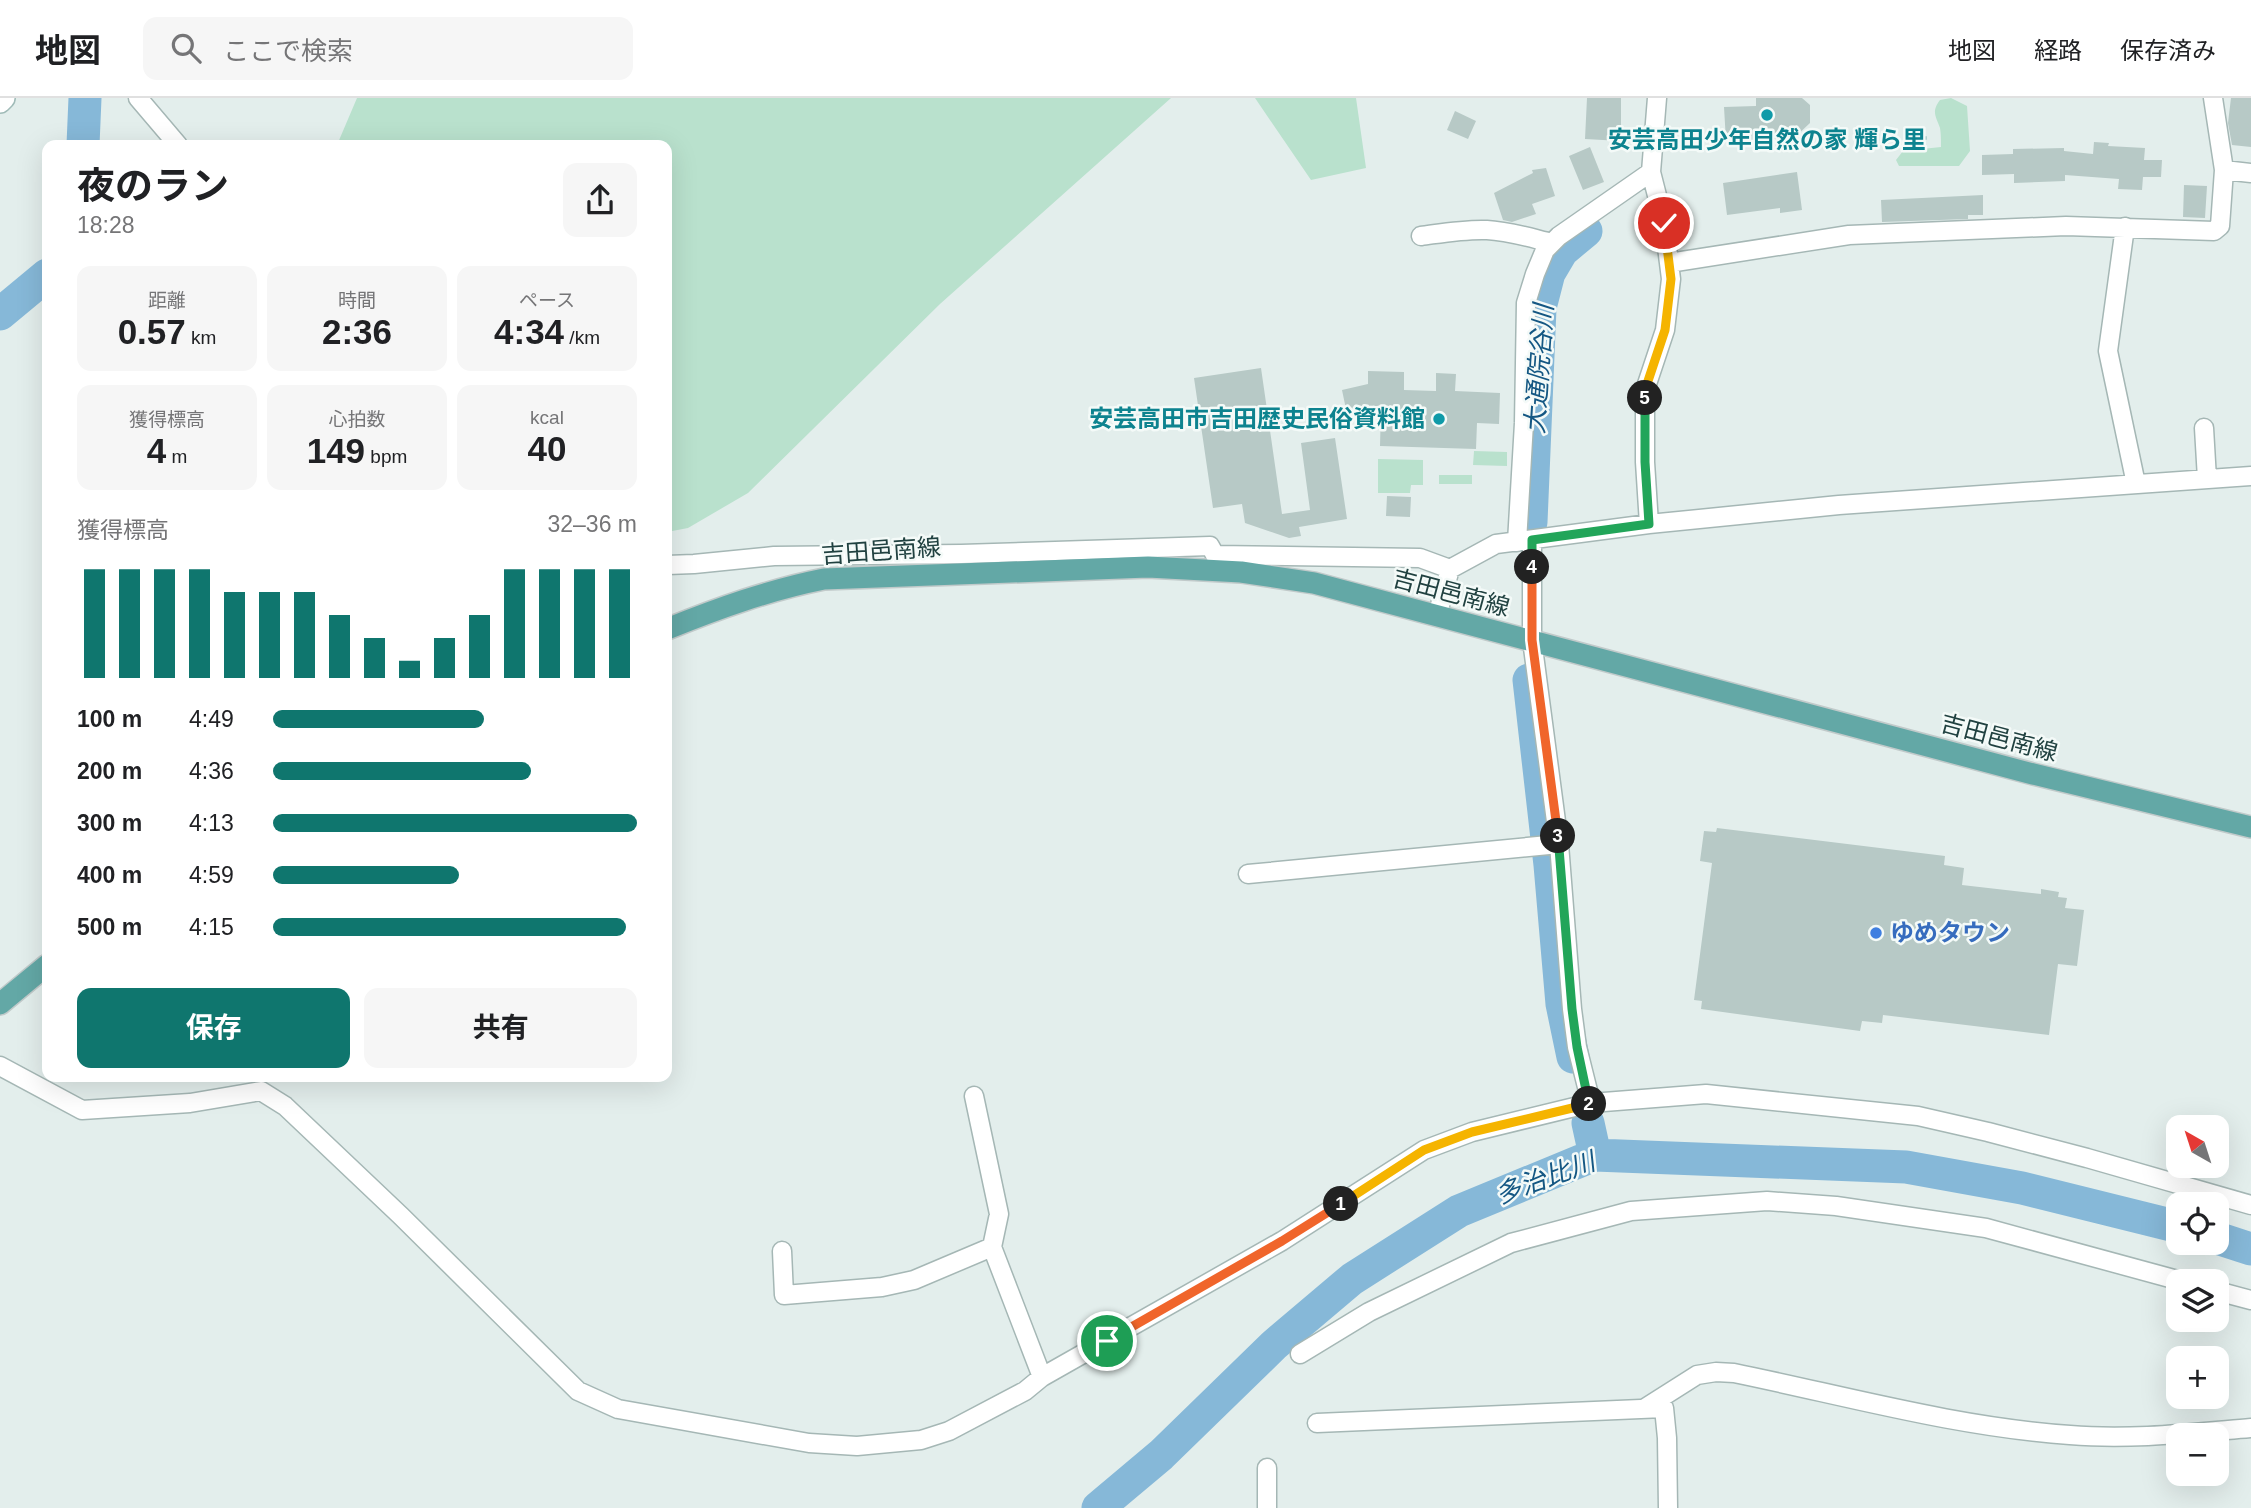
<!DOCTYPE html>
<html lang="ja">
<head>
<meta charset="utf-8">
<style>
	body { margin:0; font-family:Arial,"Noto Sans JP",sans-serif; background:#f6f6f6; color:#202124; height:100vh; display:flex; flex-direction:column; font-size:26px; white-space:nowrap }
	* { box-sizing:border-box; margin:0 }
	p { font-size:23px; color:#757577 }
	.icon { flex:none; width:38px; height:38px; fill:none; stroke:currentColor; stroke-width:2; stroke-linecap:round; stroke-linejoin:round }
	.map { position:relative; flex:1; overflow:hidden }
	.panel { position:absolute; left:42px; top:42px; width:630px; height:942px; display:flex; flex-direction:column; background:#fff; border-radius:14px; box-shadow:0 7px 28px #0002 }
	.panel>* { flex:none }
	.needle { width:46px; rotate:321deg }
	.fabs { position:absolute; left:2166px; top:1017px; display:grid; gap:14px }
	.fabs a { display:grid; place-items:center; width:63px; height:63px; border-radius:14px; background:#fff; box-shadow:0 7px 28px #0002; font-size:35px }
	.pin { position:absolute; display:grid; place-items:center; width:60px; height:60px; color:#fff; margin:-30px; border:4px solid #fff; border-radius:50%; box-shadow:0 2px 7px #0007 }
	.km { position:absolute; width:35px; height:35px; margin:-18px; border-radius:50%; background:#222; color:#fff; font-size:19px; line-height:35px; text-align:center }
	.round { display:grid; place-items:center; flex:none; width:74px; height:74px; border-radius:14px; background:#f6f6f6 }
	.headline { display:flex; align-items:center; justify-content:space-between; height:119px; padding:0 35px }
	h1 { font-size:38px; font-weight:700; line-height:52px }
	.stats { display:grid; grid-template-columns:repeat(3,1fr); gap:10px; height:119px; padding:7px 35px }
	.stats div { display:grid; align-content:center; border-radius:14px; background:#f6f6f6; text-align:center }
	.stats b { font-size:35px; font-weight:700 }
	.stats small { font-size:19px; font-weight:400 }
	.stats p { font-size:19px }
	.chart { height:196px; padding:14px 35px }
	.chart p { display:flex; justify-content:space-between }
	.chart svg { width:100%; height:126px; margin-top:7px; stroke:#0f766e; stroke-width:6 }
	.button { display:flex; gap:14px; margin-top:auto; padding:14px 35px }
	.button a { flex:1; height:80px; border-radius:14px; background:#0f766e; color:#fff; font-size:28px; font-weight:700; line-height:80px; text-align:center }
	.button a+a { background:#f6f6f6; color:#202124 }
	ul { padding:0 35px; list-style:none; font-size:23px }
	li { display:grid; grid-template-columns:112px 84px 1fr; align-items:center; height:52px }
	li i { height:18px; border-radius:9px; background:#0f766e }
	header { display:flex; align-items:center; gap:42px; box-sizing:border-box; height:98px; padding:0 35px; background:#fff; border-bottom:2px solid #e0e0e0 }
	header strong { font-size:33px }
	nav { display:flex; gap:38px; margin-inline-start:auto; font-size:24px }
	.search { width:490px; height:63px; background:#f6f6f6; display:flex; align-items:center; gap:18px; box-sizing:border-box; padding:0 24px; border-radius:14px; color:#757577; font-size:26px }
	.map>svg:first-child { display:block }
	.green { fill:#b9e1cd }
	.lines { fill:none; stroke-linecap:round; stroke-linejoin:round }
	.river { stroke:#86b8d8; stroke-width:33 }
	.building { fill:#b7c9c6 }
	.street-casing { stroke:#a5b7b5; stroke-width:21 }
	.secondary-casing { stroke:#a0bbb8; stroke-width:24 }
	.primary-casing { stroke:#c1caca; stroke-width:24 }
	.path { stroke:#80b5b1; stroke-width:3.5; stroke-dasharray:3.5 5; stroke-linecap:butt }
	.street { stroke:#fff; stroke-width:18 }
	.secondary { stroke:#fff; stroke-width:21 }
	.primary { stroke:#63a8a6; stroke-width:21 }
	.split-1-casing { stroke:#fff; stroke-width:14 }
	.split-2-casing { stroke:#fff; stroke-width:14 }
	.split-3-casing { stroke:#fff; stroke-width:14 }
	.split-4-casing { stroke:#fff; stroke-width:14 }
	.split-5-casing { stroke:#fff; stroke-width:14 }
	.split-6-casing { stroke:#fff; stroke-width:14 }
	.split-1 { stroke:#f0652b; stroke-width:9 }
	.split-2 { stroke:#f5b400; stroke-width:9 }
	.split-3 { stroke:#22a559; stroke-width:9 }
	.split-4 { stroke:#f0652b; stroke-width:9 }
	.split-5 { stroke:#22a559; stroke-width:9 }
	.split-6 { stroke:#f5b400; stroke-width:9 }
	.culture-dot { fill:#0f9aa8; stroke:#f4faf8; stroke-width:2.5 }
	.shop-dot { fill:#3f7fe0; stroke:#f4faf8; stroke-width:2.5 }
	.labels { text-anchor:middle; stroke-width:5; stroke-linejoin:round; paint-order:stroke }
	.culture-label { font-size:24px; font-weight:bold; fill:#0d838f; stroke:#f4faf8 }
	.street-label { font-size:24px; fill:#204140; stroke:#f4faf8 }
	.shop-label { font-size:24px; font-weight:bold; fill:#366cbe; stroke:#f4faf8; text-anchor:start }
	.water-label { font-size:26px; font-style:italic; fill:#145783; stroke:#f4faf8 }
</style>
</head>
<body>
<header>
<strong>地図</strong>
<div class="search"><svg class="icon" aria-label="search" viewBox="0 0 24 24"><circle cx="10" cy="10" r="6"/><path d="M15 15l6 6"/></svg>ここで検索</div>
<nav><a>地図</a><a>経路</a><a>保存済み</a></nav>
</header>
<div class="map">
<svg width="2251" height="1410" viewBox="0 0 2251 1410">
	<rect width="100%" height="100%" fill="#e3eeec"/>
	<!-- green -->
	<path class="green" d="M357 0H1171L940 206 748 395 688 430 667 434V47H337Z
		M1255 0H1356L1366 70 1311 82Z
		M1951 0 1967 8 1970 53 1959 68H1899L1896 62 1903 53 1941 49C1941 44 1941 36 1940 30 1936 18 1931 14 1940 2Z
		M1474 353 1507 354V368L1473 367Z
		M1378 361 1423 362V387H1411L1410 395H1378Z
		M1439 377H1472V386H1439Z"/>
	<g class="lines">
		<!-- river -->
		<path class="river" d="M83 47 85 0
			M0 216 47 177
			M1531 424 1540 210 1549 175 1562 153 1586 133
			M1529 582 1550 767 1562 906 1573 959
			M1588 1025 1595 1057
			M2217 1140 2251 1151
			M1098 1410 1161 1357 1274 1247 1352 1181 1459 1113 1595 1057 1906 1069 2022 1090 2179 1129"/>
	</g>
	<!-- building -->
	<path class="building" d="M1587 0H1621V43L1585 41Z
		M1756 0H1802L1810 7V25L1794 40 1726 43 1724 9 1756 8Z
		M2231 0H2251V49L2232 47 2228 25Z
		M1455 13 1476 23 1468 41 1447 32Z
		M2094 44 2109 45 2108 48 2145 50 2144 62H2162L2161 79H2143L2142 92 2118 91 2119 81 2065 77V83L2014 85V76L1982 77V57L2013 56V51L2064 50V53L2093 56Z
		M1590 49 1604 84 1583 92 1569 58Z
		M1546 70 1555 98 1532 106 1536 116 1512 124 1503 122 1494 95 1533 75 1532 72Z
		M1797 74 1802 112 1780 115V110L1727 117 1723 85Z
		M2184 87 2207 88 2205 120 2183 119Z
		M1983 97V117H1968V121L1882 124 1881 102Z
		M1261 270 1282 416 1310 412 1301 345 1335 340 1347 421 1299 429 1301 438 1289 440 1245 425 1242 406 1213 410 1194 280Z
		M1368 273 1404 274V292L1436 293V275L1456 276 1455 293 1500 295 1499 326 1477 325 1476 351 1380 348 1381 309 1347 316 1342 292 1368 286Z
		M1387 398 1411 399 1410 419 1386 418Z
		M1717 730 1945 758 1944 767 1964 770 1962 787 2041 796V791L2059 794 2058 799 2067 800 2065 810 2084 812 2077 868 2058 866 2049 937 1883 917 1882 925 1862 923 1860 933 1701 911 1702 903 1694 902 1712 765 1700 763 1704 733 1716 734Z"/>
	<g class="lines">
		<defs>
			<path id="street" d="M138 0 178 47
				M2224 72 2251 75
				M2125 129 2108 253 2136 386
				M1421 138C1443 135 1465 131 1487 132 1509 133 1531 140 1552 145
				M1669 165 1849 137 2066 128 2214 133 2220 128 2224 72 2213 0
				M2204 330 2207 381
				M1649 426 1645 364V292L1665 232 1671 181 1664 125 1651 74 1657 0
				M1517 444 1524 325 1526 205 1535 176 1545 152 1559 138 1651 74
				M667 467 694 466 774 458 961 456 1210 448 1215 457 1420 460 1450 471
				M1437 518 1450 471 1496 446 1649 426 1839 407 2251 378
				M1559 746 1572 911 1577 949 1591 1005
				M1248 776 1559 746 1532 542V442
				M0 968 82 1012 190 1005 261 993 285 1008 401 1118 578 1293 618 1311 809 1345 857 1348 921 1342 949 1333 1025 1293 1042 1279 1282 1143 1424 1052 1472 1034 1591 1005 1706 996 1918 1018 1988 1034 2087 1060 2251 1107
				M974 998 999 1116 992 1149 1042 1279
				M782 1153 784 1197 882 1189 914 1182 992 1149
				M2217 1193 2251 1202
				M1300 1256 1369 1214 1511 1145 1631 1113 1767 1103 1836 1108 1986 1130 2181 1183
				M1645 1310 1697 1277 1716 1274 1734 1275C1846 1298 1956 1329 2070 1337 2130 1342 2191 1335 2251 1330
				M1317 1325 1664 1310 1667 1340 1668 1410
				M1267 1370V1410"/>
			<path id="secondary" d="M0 4 4 0"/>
			<path id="primary" d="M667 531C719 510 769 492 824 481L1148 469 1241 474 1314 485 2033 676 2251 729
				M0 906 47 867"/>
		</defs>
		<!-- street casing -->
		<use href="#street" class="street-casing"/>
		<!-- secondary casing -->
		<use href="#secondary" class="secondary-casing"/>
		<!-- primary casing -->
		<use href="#primary" class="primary-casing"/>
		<!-- path -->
		<path class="path" d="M1923 40H1927"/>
		<!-- street -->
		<use href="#street" class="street"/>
		<!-- secondary -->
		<use href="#secondary" class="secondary"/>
		<!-- primary -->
		<use href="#primary" class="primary"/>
	</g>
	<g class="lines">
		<defs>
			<path id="split-1" d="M1107 1243 1282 1143 1341 1106"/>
			<path id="split-2" d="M1341 1106 1424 1052 1472 1034 1589 1006"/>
			<path id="split-3" d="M1558 738 1572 911 1577 949 1589 1006"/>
			<path id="split-4" d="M1532 469V542L1558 738"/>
			<path id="split-5" d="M1532 469V442L1649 426 1645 364V300"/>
			<path id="split-6" d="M1645 300V292L1665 232 1671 181 1664 125"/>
		</defs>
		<!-- split-1 casing -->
		<use href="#split-1" class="split-1-casing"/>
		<!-- split-2 casing -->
		<use href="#split-2" class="split-2-casing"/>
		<!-- split-3 casing -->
		<use href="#split-3" class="split-3-casing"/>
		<!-- split-4 casing -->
		<use href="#split-4" class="split-4-casing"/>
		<!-- split-5 casing -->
		<use href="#split-5" class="split-5-casing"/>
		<!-- split-6 casing -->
		<use href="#split-6" class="split-6-casing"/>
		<!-- split-1 -->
		<use href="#split-1" class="split-1"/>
		<!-- split-2 -->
		<use href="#split-2" class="split-2"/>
		<!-- split-3 -->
		<use href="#split-3" class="split-3"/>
		<!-- split-4 -->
		<use href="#split-4" class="split-4"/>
		<!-- split-5 -->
		<use href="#split-5" class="split-5"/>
		<!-- split-6 -->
		<use href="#split-6" class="split-6"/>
	</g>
	<!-- markers -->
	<g class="culture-dot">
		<circle cx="1767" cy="17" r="7"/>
		<circle cx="1439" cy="321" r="7"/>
	</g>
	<circle class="shop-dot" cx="1876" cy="835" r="7"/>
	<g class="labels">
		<!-- culture labels -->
		<g class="culture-label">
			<text x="1767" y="50">安芸高田少年自然の家 輝ら里</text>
			<text x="1425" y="329" text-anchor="end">安芸高田市吉田歴史民俗資料館</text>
		</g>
		<!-- street labels -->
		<g class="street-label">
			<text transform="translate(881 453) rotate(-4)" y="8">吉田邑南線</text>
			<text transform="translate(1451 495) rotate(15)" y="8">吉田邑南線</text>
			<text transform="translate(1999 640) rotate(15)" y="8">吉田邑南線</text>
		</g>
		<!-- shop labels -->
		<g class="shop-label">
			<text x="1890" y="843">ゆめタウン</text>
		</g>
		<!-- water labels -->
		<g class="water-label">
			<text transform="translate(1539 271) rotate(-86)" y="9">大通院谷川</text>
			<text transform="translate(1545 1080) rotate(-20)" y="9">多治比川</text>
		</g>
	</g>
</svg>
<div class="fabs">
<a><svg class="needle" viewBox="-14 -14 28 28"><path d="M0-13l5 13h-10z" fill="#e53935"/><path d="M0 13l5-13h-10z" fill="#757577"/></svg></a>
<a><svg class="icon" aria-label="locate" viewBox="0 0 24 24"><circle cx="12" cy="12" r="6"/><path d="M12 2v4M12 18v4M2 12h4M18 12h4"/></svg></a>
<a><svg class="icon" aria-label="layers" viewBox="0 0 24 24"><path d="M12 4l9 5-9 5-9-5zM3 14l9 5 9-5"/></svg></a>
<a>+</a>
<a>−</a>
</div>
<div class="pin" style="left:1107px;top:1243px;background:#1e9e55"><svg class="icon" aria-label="arrive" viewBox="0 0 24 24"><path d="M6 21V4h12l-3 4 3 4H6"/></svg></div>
<div class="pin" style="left:1664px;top:125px;background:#d93025"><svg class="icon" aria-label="check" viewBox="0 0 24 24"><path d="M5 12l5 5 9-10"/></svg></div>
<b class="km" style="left:1341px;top:1106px">1</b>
<b class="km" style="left:1589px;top:1006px">2</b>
<b class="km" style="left:1558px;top:738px">3</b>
<b class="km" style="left:1532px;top:469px">4</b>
<b class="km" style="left:1645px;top:300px">5</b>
<section class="panel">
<div class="headline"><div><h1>夜のラン</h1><p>18:28</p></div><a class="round"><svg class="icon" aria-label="share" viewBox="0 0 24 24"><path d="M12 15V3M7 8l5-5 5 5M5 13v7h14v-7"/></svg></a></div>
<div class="stats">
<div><p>距離</p><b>0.57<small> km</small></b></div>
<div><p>時間</p><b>2:36</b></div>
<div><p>ペース</p><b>4:34<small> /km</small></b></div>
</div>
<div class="stats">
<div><p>獲得標高</p><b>4<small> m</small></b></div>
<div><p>心拍数</p><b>149<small> bpm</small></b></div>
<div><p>kcal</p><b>40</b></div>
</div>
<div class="chart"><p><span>獲得標高</span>32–36 m</p>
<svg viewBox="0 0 160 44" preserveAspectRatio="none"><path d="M5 44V6M15 44V6M25 44V6M35 44V6M45 44V14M55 44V14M65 44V14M75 44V22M85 44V30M95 44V38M105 44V30M115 44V22M125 44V6M135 44V6M145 44V6M155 44V6"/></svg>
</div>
<ul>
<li><b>100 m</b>4:49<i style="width:58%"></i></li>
<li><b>200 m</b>4:36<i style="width:71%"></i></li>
<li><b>300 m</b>4:13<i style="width:100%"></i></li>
<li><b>400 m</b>4:59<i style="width:51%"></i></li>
<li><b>500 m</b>4:15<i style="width:97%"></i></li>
</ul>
<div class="button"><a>保存</a><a>共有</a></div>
</section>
</div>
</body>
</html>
